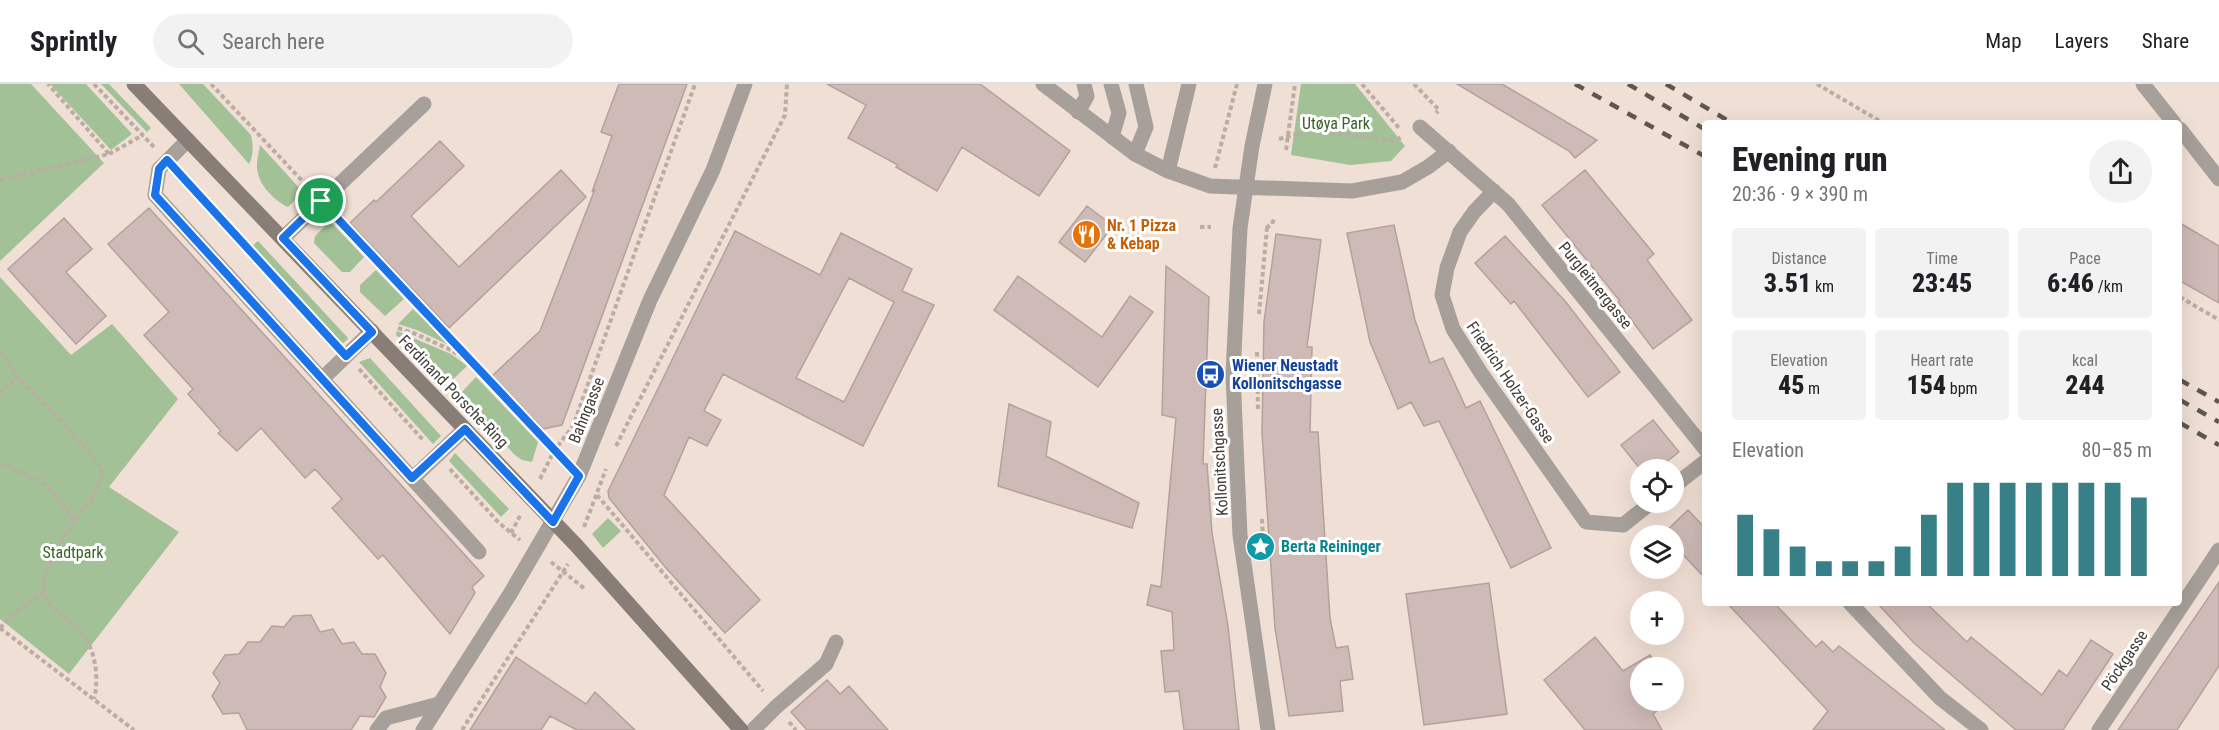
<!DOCTYPE html>
<html lang="en">
<head>
<meta charset="utf-8">
<style>
	body { margin:0; font-family:"Roboto Condensed",sans-serif; background:#f2f2f2; color:#202124; height:100vh; display:flex; flex-direction:column; font-size:22px; white-space:nowrap }
	* { box-sizing:border-box; margin:0 }
	p { font-size:20px; color:#757577 }
	.icon { flex:none; width:33px; height:33px; fill:none; stroke:currentColor; stroke-width:2; stroke-linecap:round; stroke-linejoin:round }
	.map { position:relative; flex:1; overflow:hidden }
	.sheet { position:absolute; left:1702px; top:36px; width:480px; height:486px; display:flex; flex-direction:column; background:#fff; border-radius:6px; box-shadow:0 6px 24px #0002 }
	.sheet>* { flex:none }
	.controls { position:absolute; left:1630px; top:375px; display:grid; gap:12px }
	.controls a { display:grid; place-items:center; width:54px; height:54px; border-radius:50%; background:#fff; box-shadow:0 6px 24px #0002; font-size:30px }
	.pin { position:absolute; display:grid; place-items:center; width:51px; height:51px; color:#fff; margin:-26px; border:3px solid #fff; border-radius:50%; box-shadow:0 2px 6px #0007 }
	.round { display:grid; place-items:center; flex:none; width:63px; height:63px; border-radius:32px; background:#f2f2f2 }
	.head { display:flex; align-items:center; justify-content:space-between; height:102px; padding:0 30px }
	h1 { font-size:33px; font-weight:800; line-height:45px }
	.metrics { display:grid; grid-template-columns:repeat(3,1fr); gap:9px; height:102px; padding:6px 30px }
	.metrics div { display:grid; align-content:center; border-radius:6px; background:#f2f2f2; text-align:center }
	.metrics b { font-size:26px; font-weight:800 }
	.metrics small { font-size:16px; font-weight:400 }
	.metrics p { font-size:16px }
	.chart { height:168px; padding:12px 30px }
	.chart p { display:flex; justify-content:space-between }
	.chart svg { width:100%; height:108px; margin-top:6px; stroke:#388088; stroke-width:6 }
	header { display:flex; align-items:center; gap:36px; box-sizing:border-box; height:84px; padding:0 30px; background:#fff; border-bottom:2px solid #e0e0e0 }
	header strong { font-size:28px }
	nav { display:flex; gap:33px; margin-inline-start:auto; font-size:21px }
	.search { width:420px; height:54px; background:#f2f2f2; display:flex; align-items:center; gap:15px; box-sizing:border-box; padding:0 21px; border-radius:33px; color:#757577; font-size:22px }
	.map>svg:first-child { display:block }
	.green { fill:#a2c197 }
	.building { fill:#cebab6; stroke:#b4a09d; stroke-width:1.5; fill-rule:evenodd }
	.lines { fill:none; stroke-linecap:round; stroke-linejoin:round }
	.path { stroke:#bbada4; stroke-width:4; stroke-dasharray:4.5 3; stroke-linecap:butt }
	.lane { stroke:#a69f9a; stroke-width:15 }
	.street { stroke:#a69f9a; stroke-width:15 }
	.secondary { stroke:#887e77; stroke-width:15 }
	.rail { stroke:#5e5650; stroke-width:4.5; stroke-dasharray:10 10; stroke-linecap:butt }
	.route-casing { stroke:#fff; stroke-width:12 }
	.route { stroke:#1a73e8; stroke-width:8 }
	.labels { text-anchor:middle; stroke-width:6; stroke-linejoin:round; paint-order:stroke }
	.park-label { font-size:16px; fill:#386327; stroke:#fff }
	.food-label { font-size:16px; font-weight:bold; fill:#c56008; stroke:#fff; text-anchor:start }
	.street-label { font-size:16px; fill:#423c37; stroke:#fff }
	.transit-label { font-size:16px; font-weight:bold; fill:#164399; stroke:#fff; text-anchor:start }
	.culture-label { font-size:16px; font-weight:bold; fill:#0d838f; stroke:#fff; text-anchor:start }
</style>
</head>
<body>
<header>
<strong>Sprintly</strong>
<div class="search"><svg class="icon" aria-label="search" viewBox="0 0 24 24"><circle cx="10" cy="10" r="6"/><path d="M15 15l6 6"/></svg>Search here</div>
<nav><a>Map</a><a>Layers</a><a>Share</a></nav>
</header>
<div class="map">
<svg width="2219" height="646" viewBox="0 0 2219 646">
	<rect width="100%" height="100%" fill="#f0dfd4"/>
	<!-- green -->
	<path class="green" d="M0 0H31L104 79 0 177Z
		M50 0H86L132 50 111 66Z
		M101 0H109L151 44 147 48Z
		M179 0H203L251 51C253 61 254 71 249 80Z
		M1301 0H1355L1405 62 1391 77 1350 81 1291 71Z
		M260 61 303 108 288 123C273 116 256 98 257 81 257 74 259 67 260 61Z
		M330 137 364 173 350 188H342L314 159 315 152Z
		M258 157 348 254V255L342 260 252 162Z
		M376 186 404 215 385 232 360 208V201Z
		M0 193 71 271 112 240 178 315 109 403 179 448 69 590 0 535Z
		M413 225 451 262 417 246 398 240Z
		M397 247 451 270 467 282 448 300 413 265 396 251Z
		M370 274 441 352 433 360 359 278Z
		M476 293 538 358 532 378 522 376 515 371 459 311Z
		M455 369 509 425 501 433 449 377Z
		M608 434 621 447 603 464 592 450Z"/>
	<!-- building -->
	<path class="building" d="M619 0H687L562 341 543 345 492 292 540 247 595 105 592 108 612 52 601 48Z
		M827 0H980L1070 67 1039 112 962 63 937 107 896 83 898 81 848 54 866 21Z
		M1457 0H1502L1597 56 1575 74 1569 67Z
		M440 57 464 82 411 132 459 183 561 86 586 113 449 244 350 139 374 116 376 118Z
		M1585 86 1654 170 1647 176 1692 236 1653 265 1618 218 1620 217 1542 121Z
		M1087 122 1113 142 1085 178 1059 158Z
		M149 124 484 492 472 503 475 509 450 550 383 471 378 475 332 424 342 415 315 385 305 394 261 344 237 367 218 349 221 347 188 310 193 305 144 251 169 228 108 160Z
		M64 134 92 165 66 188 106 232 76 260 8 185Z
		M2180 139 2219 162V219L2180 197Z
		M1394 141 1415 236 1430 279 1443 274 1466 324 1480 317 1551 464 1511 484 1439 337 1424 342 1411 318 1398 325 1370 258 1347 149Z
		M735 147 820 191 841 149 912 185 902 207 934 221 863 362 723 290 704 327 721 336 707 362 689 353 664 411 760 516 725 549 666 484 609 414 608 407ZM849 194 894 218 844 318 796 294Z
		M1276 150 1321 156 1307 263H1312L1310 348H1318L1330 534 1336 564 1348 562 1353 595 1340 597 1343 627 1289 632 1275 544 1262 349 1264 238Z
		M1505 152 1565 217 1620 288 1588 313 1514 217 1511 220 1475 179Z
		M1166 182 1209 213 1203 380H1207L1212 449 1228 542 1239 646H1184L1179 607 1165 608 1161 567 1174 566 1172 528 1147 521 1151 501 1161 503 1176 334 1162 331Z
		M1018 192 1102 253 1130 212 1153 228 1098 303 994 226Z
		M1009 320 1051 338 1046 372 1139 419 1132 444 998 402Z
		M1653 336 1679 368 1656 386H1641L1621 361Z
		M1688 426 1706 445V495L1674 461V452L1663 450Z
		M2219 498V582L2177 646H2118Z
		M1489 499 1507 630 1424 641 1406 510Z
		M1727 519H1774L1816 563 1822 557 1833 568 1839 562 1945 646H1813L1828 627Z
		M1877 519H1926L1967 558 1971 553 2042 611 2059 586 2067 592 2091 556 2113 570 2063 646H2016L1914 559Z
		M311 531 320 548 333 545 342 560 354 558 362 570H375L386 589 380 603 386 613 374 633 360 632 351 646H247L239 629 223 630 212 612 220 599 213 589 225 571 239 570 248 558H260L272 542 284 543 293 532Z
		M1595 553 1623 587 1650 571 1659 584H1641V616H1670L1653 630 1662 646H1585L1544 596Z
		M516 573 586 620 595 608 635 646H577L550 632 541 646H470Z
		M827 596 840 610 849 602 888 646H807L791 628Z"/>
	<g class="lines">
		<!-- path -->
		<path class="path" d="M94 0 154 63
			M211 0 308 103
			M1362 0 1399 44
			M1414 0 1439 26 1436 29
			M1817 0 1883 39
			M1279 55 1312 46 1395 57 1403 52
			M1286 66 1295 0
			M109 70 143 51
			M1215 84 1237 0
			M180 91 333 257
			M0 96 109 70 48 0
			M335 132 472 278
			M1200 143H1211
			M1266 144 1272 140 1274 135
			M2180 213 2219 236
			M1259 230 1267 144
			M398 244 416 250 451 266 476 283 565 378
			M0 266 17 293 59 335 101 382C106 401 85 423 74 436L51 406 40 397 0 379
			M1257 268 1258 326
			M359 285 424 357
			M0 310 17 293
			M616 362 785 31 787 0
			M450 385 499 439 520 456
			M540 395 554 367 573 342 695 0
			M597 411 763 607
			M1262 435 1263 455
			M74 436C64 454 40 487 44 508 46 517 54 524 61 530 68 537 78 544 84 552 96 569 99 595 94 615
			M584 443 606 385
			M511 449 521 430
			M551 478 585 505
			M0 544 134 646
			M0 544 15 528 44 508
			M789 638 796 646
			M462 646 568 480"/>
		<!-- lane -->
		<path class="lane" d="M1111 0 1119 29 1112 53
			M2143 0 2174 39
			M1078 28 1087 12 1084 0
			M2180 45 2219 95
			M188 56 159 85 155 111 479 468
			M1135 70 1146 43 1136 0
			M1168 87 1189 0
			M283 154 424 20
			M322 295 372 247
			M413 394 465 345
			M377 646 386 634 439 620
			M753 646 776 623 826 580 836 558"/>
		<!-- street -->
		<path class="street" d="M1043 0 1135 70 1168 87 1210 102 1352 107 1402 98 1428 83 1449 67
			M1265 0 1252 62 1240 144 1233 291 1240 451 1268 646
			M1420 43 1508 120 1706 366
			M1494 107 1474 128 1460 148 1447 184 1442 211 1453 245 1481 289 1586 438 1623 441 1652 418
			M1674 402 1706 377
			M1850 519 1940 614 1981 646
			M423 646 510 510 579 392 650 216 713 86 745 0
			M2099 646 2219 466"/>
		<!-- secondary -->
		<path class="secondary" d="M134 0 576 461 741 646"/>
		<!-- rail -->
		<path class="rail" d="M1575 0 1706 73
			M1628 0 1706 46
			M1666 0 1732 39
			M2180 296 2219 318
			M2180 316 2219 338
			M2180 339 2219 361"/>
	</g>
	<g class="lines">
		<defs>
			<path id="route" d="M167 76 346 272 372 248 283 154 321 117 579 392 553 438 465 345 412 394 155 111 159 85Z"/>
		</defs>
		<!-- route casing -->
		<use href="#route" class="route-casing"/>
		<!-- route -->
		<use href="#route" class="route"/>
	</g>
	<!-- icons -->
	<defs>
		<symbol id="restaurant-disc" viewBox="-11 -11 22 22"><circle r="9.5" fill="#e8710a" stroke="#fff"/><path d="M-5-6h1v4h1v-4h1v4h1v-4h1v5L-1.5 .5V6h-2V.5L-5-1ZM5-6V6H3V1.5H1.5Q1.5-4 5-6Z" fill="#fff"/></symbol>
		<symbol id="bus-disc" viewBox="-11 -11 22 22"><circle r="9.5" fill="#1a4fb4" stroke="#fff"/><path d="M-5-6H5V4H4V6H2V4H-2V6H-4V4H-5ZM-3.5-4V0h7V-4ZM-3.5 1.2v1.5H-2V1.2ZM2 1.2v1.5H3.5V1.2Z" fill="#fff"/></symbol>
		<symbol id="sight-disc" viewBox="-11 -11 22 22"><circle r="9.5" fill="#0f9aa8" stroke="#fff"/><path d="M0-6L1.8-2.2L6-1.7L2.9 1.2L3.7 5.4L0 3.3L-3.7 5.4L-2.9 1.2L-6-1.7L-1.8-2.2Z" fill="#fff"/></symbol>
	</defs>
	<g fill-rule="evenodd">
		<use href="#restaurant-disc" x="1070" y="134" width="33" height="33"/>
		<use href="#bus-disc" x="1194" y="274" width="33" height="33"/>
		<use href="#sight-disc" x="1244" y="446" width="33" height="33"/>
	</g>
	<g class="labels">
		<!-- park labels -->
		<g class="park-label">
			<text x="1336" y="45">Utøya Park</text>
			<text x="73" y="474">Stadtpark</text>
		</g>
		<!-- food labels -->
		<g class="food-label">
			<text x="1107" y="147">Nr. 1 Pizza<tspan x="1107" dy="18">&amp; Kebap</tspan></text>
		</g>
		<!-- street labels -->
		<g class="street-label">
			<text transform="translate(1596 201) rotate(51)" y="6">Purgleitnergasse</text>
			<text transform="translate(1511 298) rotate(56)" y="6">Friedrich Holzer-Gasse</text>
			<text transform="translate(454 307) rotate(46)" y="6">Ferdinand Porsche-Ring</text>
			<text transform="translate(586 326) rotate(-68)" y="6">Bahngasse</text>
			<text transform="translate(1219 378) rotate(-93)" y="6">Kollonitschgasse</text>
			<text transform="translate(2124 576) rotate(-56)" y="6">Pöckgasse</text>
		</g>
		<!-- transit labels -->
		<g class="transit-label">
			<text x="1232" y="287">Wiener Neustadt<tspan x="1232" dy="18">Kollonitschgasse</tspan></text>
		</g>
		<!-- culture labels -->
		<g class="culture-label">
			<text x="1281" y="468">Berta Reininger</text>
		</g>
	</g>
</svg>
<div class="controls">
<a><svg class="icon" aria-label="locate" viewBox="0 0 24 24"><circle cx="12" cy="12" r="6"/><path d="M12 2v4M12 18v4M2 12h4M18 12h4"/></svg></a>
<a><svg class="icon" aria-label="layers" viewBox="0 0 24 24"><path d="M12 4l9 5-9 5-9-5zM3 14l9 5 9-5"/></svg></a>
<a>+</a>
<a>−</a>
</div>
<div class="pin" style="left:321px;top:117px;background:#1e9e55"><svg class="icon" aria-label="arrive" viewBox="0 0 24 24"><path d="M6 21V4h12l-3 4 3 4H6"/></svg></div>
<section class="sheet">
<div class="head"><div><h1>Evening run</h1><p>20:36 · 9 × 390 m</p></div><a class="round"><svg class="icon" aria-label="share" viewBox="0 0 24 24"><path d="M12 15V3M7 8l5-5 5 5M5 13v7h14v-7"/></svg></a></div>
<div class="metrics">
<div><p>Distance</p><b>3.51<small> km</small></b></div>
<div><p>Time</p><b>23:45</b></div>
<div><p>Pace</p><b>6:46<small> /km</small></b></div>
</div>
<div class="metrics">
<div><p>Elevation</p><b>45<small> m</small></b></div>
<div><p>Heart rate</p><b>154<small> bpm</small></b></div>
<div><p>kcal</p><b>244</b></div>
</div>
<div class="chart"><p><span>Elevation</span>80–85 m</p>
<svg viewBox="0 0 160 44" preserveAspectRatio="none"><path d="M5 44V19M15 44V25M25 44V32M35 44V38M45 44V38M55 44V38M65 44V32M75 44V19M85 44V6M95 44V6M105 44V6M115 44V6M125 44V6M135 44V6M145 44V6M155 44V12"/></svg>
</div>
</section>
</div>
</body>
</html>
